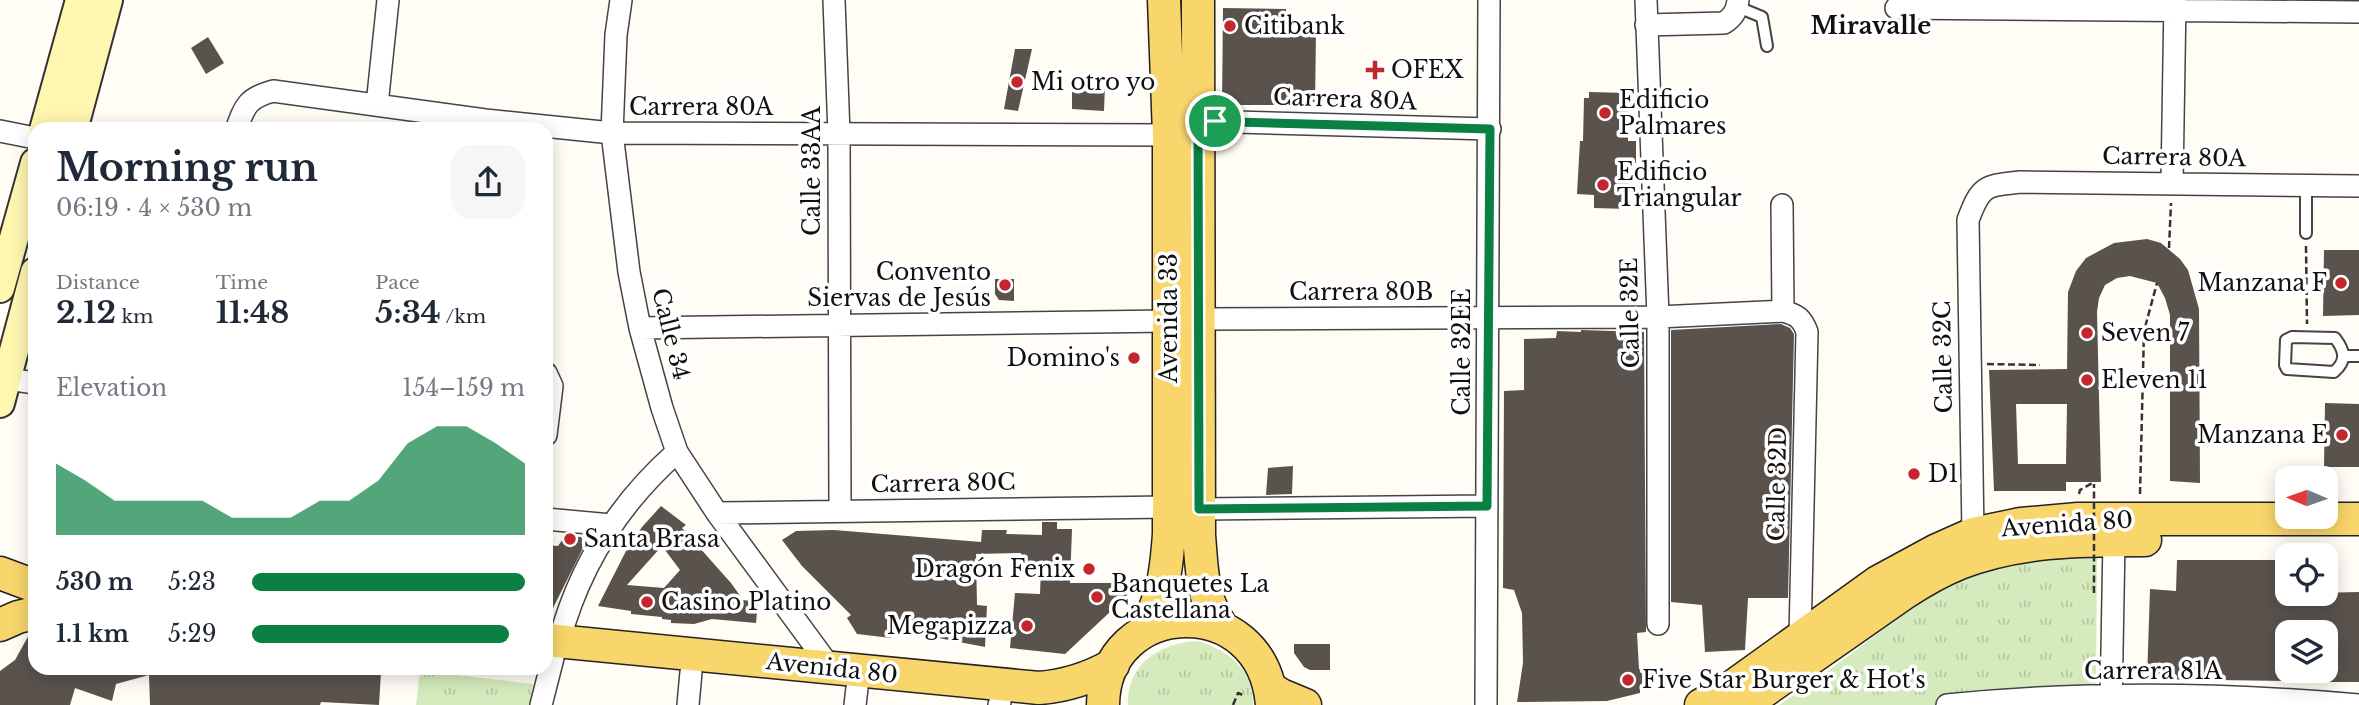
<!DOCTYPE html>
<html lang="en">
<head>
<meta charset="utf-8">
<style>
	body { margin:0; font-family:"Libre Baskerville",serif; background:#f6f6f7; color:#1f2937; height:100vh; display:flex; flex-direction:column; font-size:26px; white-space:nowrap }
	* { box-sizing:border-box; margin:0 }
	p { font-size:23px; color:#747a83 }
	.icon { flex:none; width:38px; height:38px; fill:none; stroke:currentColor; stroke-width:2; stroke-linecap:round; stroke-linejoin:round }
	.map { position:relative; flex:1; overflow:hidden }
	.panel { position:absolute; left:28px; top:122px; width:525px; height:553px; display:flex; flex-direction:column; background:#fff; border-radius:21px; box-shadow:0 4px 18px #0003 }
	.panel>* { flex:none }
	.needle { width:46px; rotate:272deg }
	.fabs { position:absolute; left:2275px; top:466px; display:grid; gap:14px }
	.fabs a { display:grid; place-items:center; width:63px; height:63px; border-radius:14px; background:#fff; box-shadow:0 4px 18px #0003; font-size:35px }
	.pin { position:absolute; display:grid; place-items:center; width:60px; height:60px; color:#fff; margin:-30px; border:4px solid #fff; border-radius:50%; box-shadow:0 2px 7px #0007 }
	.round { display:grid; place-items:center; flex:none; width:74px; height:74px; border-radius:21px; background:#f6f6f7 }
	.overview { display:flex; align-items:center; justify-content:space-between; height:119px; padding:0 28px }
	h1 { font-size:38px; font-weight:700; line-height:52px }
	.figures { display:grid; grid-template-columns:repeat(3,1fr); gap:10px; height:119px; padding:7px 28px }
	.figures div { display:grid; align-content:center }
	.figures b { font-size:30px; font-weight:700 }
	.figures small { font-size:19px; font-weight:400 }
	.figures p { font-size:19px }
	.chart { height:196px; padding:14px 28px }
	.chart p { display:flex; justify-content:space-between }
	.chart svg { width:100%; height:126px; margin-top:7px; fill:#0b8043; opacity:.7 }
	ul { padding:0 28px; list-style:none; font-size:23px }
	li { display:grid; grid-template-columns:112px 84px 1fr; align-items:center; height:52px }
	li i { height:18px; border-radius:9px; background:#0b8043 }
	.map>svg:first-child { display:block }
	.park { fill:url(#park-tufts) }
	.building { fill:#5a524d; fill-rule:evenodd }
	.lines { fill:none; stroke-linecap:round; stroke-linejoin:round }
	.lane-casing { stroke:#444; stroke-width:14 }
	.street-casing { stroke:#444; stroke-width:24 }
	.secondary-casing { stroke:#333; stroke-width:32 }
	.primary-casing { stroke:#222; stroke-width:35 }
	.path { stroke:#333; stroke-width:2.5; stroke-dasharray:7 3.5; stroke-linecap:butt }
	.lane { stroke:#fff; stroke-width:10 }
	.street { stroke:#fff; stroke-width:21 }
	.secondary { stroke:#fff6b0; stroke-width:28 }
	.primary { stroke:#f9d66b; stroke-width:32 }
	.path-bridge { stroke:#333; stroke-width:2.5; stroke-dasharray:7 3.5; stroke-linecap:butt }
	.route-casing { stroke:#fff; stroke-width:14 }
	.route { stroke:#0b8043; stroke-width:9 }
	.poi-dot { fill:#c4262e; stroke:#fff; stroke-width:2.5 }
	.labels { text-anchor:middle; stroke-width:7; stroke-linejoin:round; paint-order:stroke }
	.poi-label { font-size:23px; fill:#111; stroke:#fff; text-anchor:start }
	.street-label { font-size:23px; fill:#111; stroke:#fff }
	.neighbourhood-label { font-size:24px; font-weight:bold; fill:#111; stroke:#fff }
</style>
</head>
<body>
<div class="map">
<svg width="2359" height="705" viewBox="0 0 2359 705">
	<defs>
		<pattern id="park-tufts" width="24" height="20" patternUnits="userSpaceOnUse" patternTransform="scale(1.75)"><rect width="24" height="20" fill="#d5ebbd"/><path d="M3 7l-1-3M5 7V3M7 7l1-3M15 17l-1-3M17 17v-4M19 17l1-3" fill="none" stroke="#b6c8a1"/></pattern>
	</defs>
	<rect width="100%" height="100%" fill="#fffdf5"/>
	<!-- park -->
	<path class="park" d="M2097 556 2096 686 1940 702 1936 705H1779C1817 680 1852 653 1888 626 1910 611 1932 594 1956 582 2001 562 2049 557 2097 556Z
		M1197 641C1229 650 1253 669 1253 705H1128C1126 664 1161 643 1197 641Z
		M420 671 533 684 530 705H416Z"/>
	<!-- building -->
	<path class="building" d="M1223 8 1286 9V32H1316L1315 105H1222Z
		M208 37 224 63 206 74 191 48Z
		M1015 49H1032L1018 111 1004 109Z
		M1072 85H1105L1104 111 1072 109Z
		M1589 92 1628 93V141H1636V163H1629L1628 209 1594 208V195L1577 194 1580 141H1583L1584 98H1589Z
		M2147 239 2161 243 2180 259 2188 270 2199 309 2200 483 2170 481V315L2165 298 2157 283 2130 276 2117 278 2105 285 2099 298 2097 312 2101 482H2066V491H1994L1989 370 2067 369 2068 292 2076 271 2086 258 2114 243ZM2016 404H2067L2066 464H2018Z
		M2324 250H2359V315L2323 316Z
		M995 279H1014V301L999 300 995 294Z
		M1781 324 1790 328 1794 334 1788 598H1748L1745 650 1705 652 1702 605 1671 602V330Z
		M1581 330 1644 332 1646 632 1637 633 1639 669H1643V690H1640V693L1607 701 1517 702 1523 663 1522 613 1514 590 1503 588 1504 391 1524 390V339L1556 338 1557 331 1581 332Z
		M2325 403 2359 404V467H2324Z
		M1293 466 1292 494 1266 495 1268 468Z
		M661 506 686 525 682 528 731 583 743 600 758 602 756 623 712 619 694 624 671 623V620L662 619V617L631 614V611L598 606 626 551 642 527ZM662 546 680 570 664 588 627 585Z
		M1042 522H1057V529H1072L1070 583H1127V600H1122L1114 608V612H1110L1065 654 1010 648 1015 593 1040 594 1041 568 1020 567 1021 553 976 554 977 605 987 606 985 647 928 636 892 633 891 638 857 634 847 618 851 615 802 566 782 540 796 531 834 530 981 542 982 530H1007L1006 534 1042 535Z
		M565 536 581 537 585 544 546 622V545L558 546Z
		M2177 560H2275L2276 594 2359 592V682H2326V632H2287V681L2147 679 2150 589 2176 591Z
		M35 632V668H317L381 672 379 705 321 702 320 705H150L149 675 116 684 112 701 75 688 70 705H0V671L15 660 30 633Z
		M1294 644H1330V670H1310L1304 667 1294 653Z"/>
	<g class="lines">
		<defs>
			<path id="lane" d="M1738 7 1762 17 1767 46
				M2306 185V233
				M2292 337 2335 338C2345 351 2347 361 2334 372L2287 369 2285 365 2286 340Z
				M2344 356H2359"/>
			<path id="street" d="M621 0 616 35 612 133 629 272 640 328 662 408 677 452 717 513 830 667
				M834 0 839 134 840 510
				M1646 0 1658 317V624
				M1896 8 2359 12
				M1646 25 1724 23C1733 17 1737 11 1738 0
				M377 105 388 0
				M1198 121 1490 129
				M236 130C245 105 248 98 273 91L485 120 612 133 1169 135
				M0 131 35 138
				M2172 182 2175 0
				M1782 205 1783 311
				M1198 319 1658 317 1783 311C1797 315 1802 318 1807 332L1800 637
				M640 328 1169 321
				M546 373 552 386 546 435
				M0 378 35 383
				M1199 509 1487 506
				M717 513 1169 507
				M546 519 611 525
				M1973 534 1968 220C1981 185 1985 186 2020 182L2359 186
				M559 642C579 566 618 504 677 452
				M541 705 553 658
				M688 705 691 672
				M855 705 857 688
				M999 705 1000 702
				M1486 705 1489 0
				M1947 705C2084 691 2222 693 2359 705
				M2111 705 2114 540"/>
			<path id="secondary" d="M44 130 80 0
				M73 130 108 0
				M0 288 35 163
				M0 403 35 272"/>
			<path id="primary" d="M1198 0 1199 535C1202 570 1201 597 1222 627
				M0 573 35 586
				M0 625 18 617 35 613
				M1145 631C1163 594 1166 576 1169 534V135L1164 0
				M546 640 1039 688C1066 686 1090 678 1113 665
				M1270 688 1281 695 1305 705
				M1103 705C1104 597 1263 589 1272 705
				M1701 705 1725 692 1878 582 1937 550 1973 534 2021 524 2078 519H2359
				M1744 705 1903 594C1921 582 1940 571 1960 563 2018 540 2083 540 2145 540"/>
		</defs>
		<!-- lane casing -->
		<use href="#lane" class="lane-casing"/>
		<!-- street casing -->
		<use href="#street" class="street-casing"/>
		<!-- secondary casing -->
		<use href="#secondary" class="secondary-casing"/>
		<!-- primary casing -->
		<use href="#primary" class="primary-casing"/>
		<!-- path -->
		<path class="path" d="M2306 246 2307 324
			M2169 248 2171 203
			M1987 364 2040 365
			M2079 494 2080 490 2094 482
			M2140 494 2144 331 2157 283
			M1233 705 1238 693 1245 696"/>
		<!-- lane -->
		<use href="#lane" class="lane"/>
		<!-- street -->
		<use href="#street" class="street"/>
		<!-- secondary -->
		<use href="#secondary" class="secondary"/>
		<!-- primary -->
		<use href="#primary" class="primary"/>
		<!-- path-bridge -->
		<path class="path-bridge" d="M2094 593V484"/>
	</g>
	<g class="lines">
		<defs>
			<path id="route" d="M1198 121 1490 129 1487 506 1199 509Z"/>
		</defs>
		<!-- route casing -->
		<use href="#route" class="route-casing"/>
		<!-- route -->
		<use href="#route" class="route"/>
	</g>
	<!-- markers -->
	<g class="poi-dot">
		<circle cx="1230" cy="26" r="7"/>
		<path d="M1371.5 59.5h7v7h7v7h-7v7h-7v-7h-7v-7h7z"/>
		<circle cx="1017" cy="82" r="7"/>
		<circle cx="1605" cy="113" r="7"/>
		<circle cx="1603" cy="185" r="7"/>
		<circle cx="2341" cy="283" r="7"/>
		<circle cx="1005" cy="285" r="7"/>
		<circle cx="2087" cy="333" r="7"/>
		<circle cx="1134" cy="358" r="7"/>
		<circle cx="2087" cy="380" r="7"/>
		<circle cx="2342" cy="435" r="7"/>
		<circle cx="1914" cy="474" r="7"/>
		<circle cx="570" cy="539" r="7"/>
		<circle cx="1089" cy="569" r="7"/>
		<circle cx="1097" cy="597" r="7"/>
		<circle cx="647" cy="602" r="7"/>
		<circle cx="1027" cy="626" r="7"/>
		<circle cx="1628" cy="680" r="7"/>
	</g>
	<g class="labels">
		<!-- poi labels -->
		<g class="poi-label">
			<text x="1244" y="34">Citibank</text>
			<text x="1391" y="78">OFEX</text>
			<text x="1031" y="90">Mi otro yo</text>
			<text x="1619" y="108">Edificio<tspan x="1619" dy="26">Palmares</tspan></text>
			<text x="1617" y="180">Edificio<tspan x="1617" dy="26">Triangular</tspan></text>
			<text x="991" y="280" text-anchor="end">Convento<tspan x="991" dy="26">Siervas de Jesús</tspan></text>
			<text x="2327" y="291" text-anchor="end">Manzana F</text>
			<text x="2101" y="341">Seven 7</text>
			<text x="1120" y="366" text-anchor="end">Domino's</text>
			<text x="2101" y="388">Eleven 11</text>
			<text x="2328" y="443" text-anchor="end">Manzana E</text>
			<text x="1928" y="482">D1</text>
			<text x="584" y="547">Santa Brasa</text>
			<text x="1075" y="577" text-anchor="end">Dragón Fenix</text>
			<text x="1111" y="592">Banquetes La<tspan x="1111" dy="26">Castellana</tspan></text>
			<text x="661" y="610">Casino Platino</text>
			<text x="1013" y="634" text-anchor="end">Megapizza</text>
			<text x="1642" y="688">Five Star Burger &amp; Hot's</text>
		</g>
		<!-- street labels -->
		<g class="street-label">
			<text transform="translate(1345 99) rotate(2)" y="8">Carrera 80A</text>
			<text x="701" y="115">Carrera 80A</text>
			<text transform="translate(2174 157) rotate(1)" y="8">Carrera 80A</text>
			<text transform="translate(812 171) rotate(-90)" y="8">Calle 33AA</text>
			<text x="1361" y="300">Carrera 80B</text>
			<text transform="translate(1630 313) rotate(-91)" y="8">Calle 32E</text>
			<text transform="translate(1169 318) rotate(-90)" y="8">Avenida 33</text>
			<text transform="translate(671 334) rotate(76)" y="8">Calle 34</text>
			<text transform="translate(1462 352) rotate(-90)" y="8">Calle 32EE</text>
			<text transform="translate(1943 357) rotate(-91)" y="8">Calle 32C</text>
			<text transform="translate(943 483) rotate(-1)" y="8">Carrera 80C</text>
			<text transform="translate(1777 484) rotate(-89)" y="8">Calle 32D</text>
			<text transform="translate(2067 524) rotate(-4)" y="8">Avenida 80</text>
			<text transform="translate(832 668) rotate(6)" y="8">Avenida 80</text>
			<text x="2153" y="679">Carrera 81A</text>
		</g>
		<!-- neighbourhood labels -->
		<g class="neighbourhood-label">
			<text x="1871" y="34">Miravalle</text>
		</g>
	</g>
</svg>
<div class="fabs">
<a><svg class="needle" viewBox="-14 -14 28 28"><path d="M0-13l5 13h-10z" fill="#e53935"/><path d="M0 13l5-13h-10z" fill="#747a83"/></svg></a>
<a><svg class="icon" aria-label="locate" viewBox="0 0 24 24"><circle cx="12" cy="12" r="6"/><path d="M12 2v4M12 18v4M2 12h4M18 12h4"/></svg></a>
<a><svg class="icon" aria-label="layers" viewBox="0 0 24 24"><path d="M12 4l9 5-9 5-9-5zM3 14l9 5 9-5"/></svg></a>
</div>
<div class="pin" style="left:1215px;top:121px;background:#1e9e55"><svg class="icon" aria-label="arrive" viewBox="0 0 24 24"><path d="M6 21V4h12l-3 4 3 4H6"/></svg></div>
<section class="panel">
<div class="overview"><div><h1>Morning run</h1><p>06:19 · 4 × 530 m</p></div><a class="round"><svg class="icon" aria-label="share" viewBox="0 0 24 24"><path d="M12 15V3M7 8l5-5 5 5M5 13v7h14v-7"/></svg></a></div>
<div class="figures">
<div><p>Distance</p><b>2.12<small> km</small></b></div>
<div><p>Time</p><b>11:48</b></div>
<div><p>Pace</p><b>5:34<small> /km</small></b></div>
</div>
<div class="chart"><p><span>Elevation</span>154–159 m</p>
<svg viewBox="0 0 160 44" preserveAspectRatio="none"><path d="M0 44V19L10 25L20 32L30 32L40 32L50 32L60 38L70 38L80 38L90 32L100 32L110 25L120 12L130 6L140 6L150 12L160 19V44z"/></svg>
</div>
<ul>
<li><b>530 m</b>5:23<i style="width:100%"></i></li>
<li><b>1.1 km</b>5:29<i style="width:94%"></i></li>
</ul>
</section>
</div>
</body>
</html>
